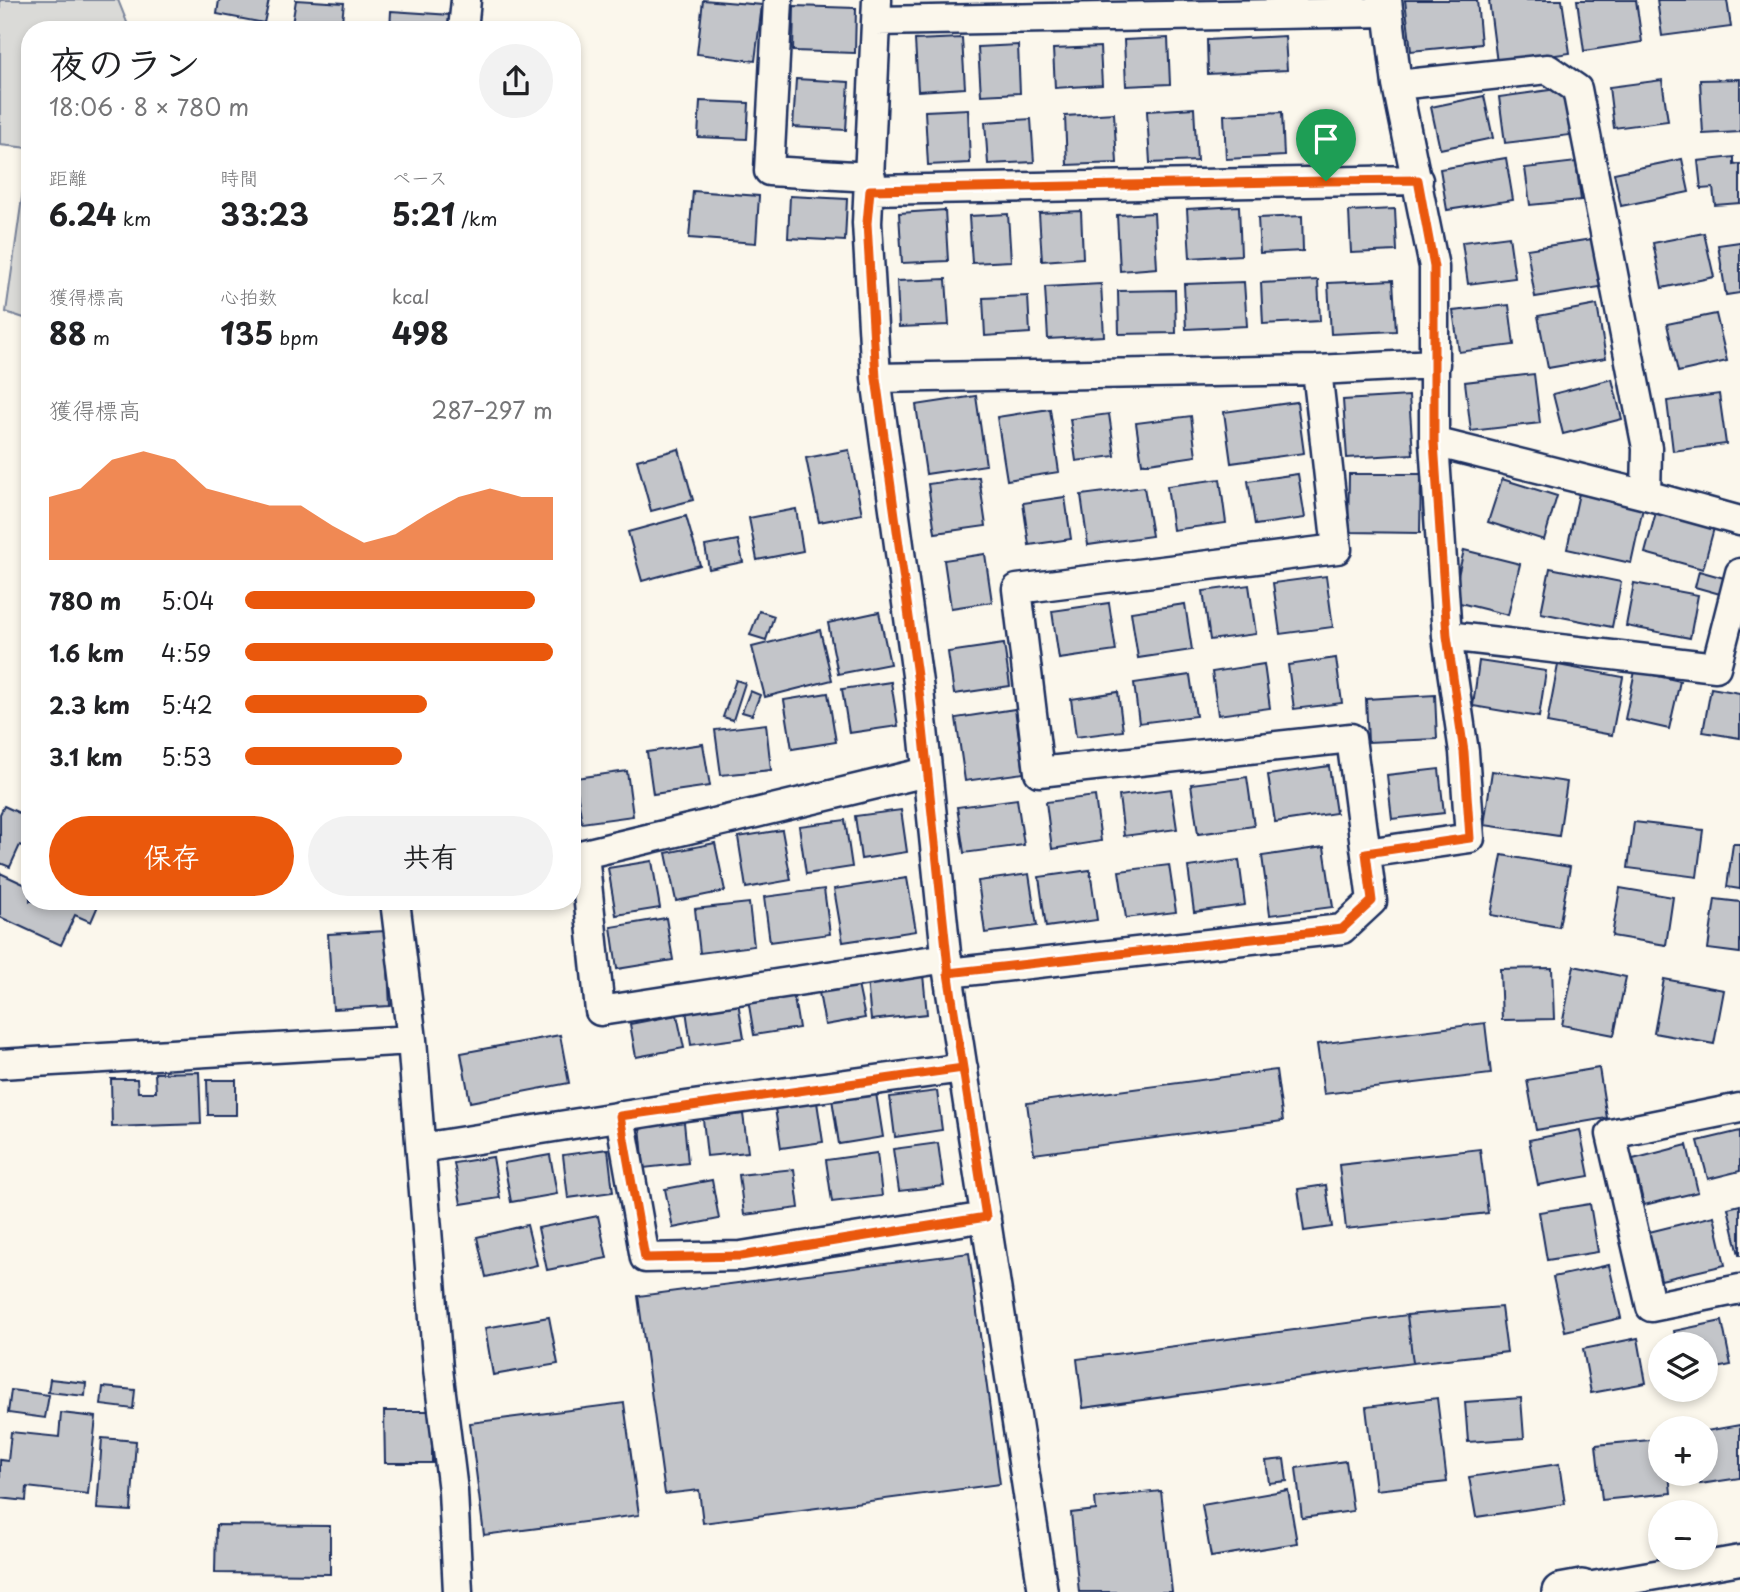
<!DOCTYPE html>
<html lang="ja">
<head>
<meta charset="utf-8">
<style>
	body { margin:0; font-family:"Playpen Sans","Klee One",sans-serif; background:#f2f2f2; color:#202124; height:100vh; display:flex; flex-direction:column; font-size:26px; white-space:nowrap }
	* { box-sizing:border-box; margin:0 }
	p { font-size:23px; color:#757577 }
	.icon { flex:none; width:38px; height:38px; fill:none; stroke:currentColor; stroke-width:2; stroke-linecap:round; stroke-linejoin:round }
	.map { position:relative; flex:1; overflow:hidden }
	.sheet { position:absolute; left:21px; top:21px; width:560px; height:889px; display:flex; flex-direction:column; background:#fff; border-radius:28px; box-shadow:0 4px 10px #0003 }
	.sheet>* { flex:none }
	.buttons { position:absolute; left:1648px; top:1332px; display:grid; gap:14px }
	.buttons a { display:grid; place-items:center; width:70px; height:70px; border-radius:50%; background:#fff; box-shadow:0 4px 10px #0003; font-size:35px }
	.pin { position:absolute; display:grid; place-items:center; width:60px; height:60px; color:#fff; margin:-72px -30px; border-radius:50% 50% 50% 0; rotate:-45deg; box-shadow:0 0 7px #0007 }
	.pin .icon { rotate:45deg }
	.round { display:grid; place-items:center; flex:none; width:74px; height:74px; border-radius:37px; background:#f2f2f2 }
	.overview { display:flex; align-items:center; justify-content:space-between; height:119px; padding:0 28px }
	h1 { font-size:38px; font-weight:700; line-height:52px }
	.figures { display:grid; grid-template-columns:repeat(3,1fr); gap:10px; height:119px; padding:7px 28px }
	.figures div { display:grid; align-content:center }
	.figures b { font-size:30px; font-weight:700 }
	.figures small { font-size:19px; font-weight:400 }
	.figures p { font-size:19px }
	.chart { height:196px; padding:14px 28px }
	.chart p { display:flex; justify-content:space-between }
	.chart svg { width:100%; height:126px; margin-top:7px; fill:#ea580c; opacity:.7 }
	.action { display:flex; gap:14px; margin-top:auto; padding:14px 28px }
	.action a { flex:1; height:80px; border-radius:42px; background:#ea580c; color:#fff; font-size:28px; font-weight:700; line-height:80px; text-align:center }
	.action a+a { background:#f2f2f2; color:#202124 }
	ul { padding:0 28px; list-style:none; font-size:23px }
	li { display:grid; grid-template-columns:112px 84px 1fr; align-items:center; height:52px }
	li i { height:18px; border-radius:9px; background:#ea580c }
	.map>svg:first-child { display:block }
	.green { fill:#dadad7; stroke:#7a849a; stroke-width:2 }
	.building { fill:#c3c5c9; stroke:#1b2f5e; stroke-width:2 }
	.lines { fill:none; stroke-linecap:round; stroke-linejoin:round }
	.minor-casing { stroke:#1b2f5e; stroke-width:33 }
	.tertiary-casing { stroke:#1b2f5e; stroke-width:40 }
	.minor { stroke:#fbf7ec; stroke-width:28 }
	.tertiary { stroke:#fbf7ec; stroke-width:35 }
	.route-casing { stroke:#fff; stroke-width:14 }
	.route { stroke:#ea580c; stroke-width:9 }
</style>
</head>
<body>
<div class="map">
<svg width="1740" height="1592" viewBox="0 0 1740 1592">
	<rect width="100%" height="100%" fill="#fbf7ec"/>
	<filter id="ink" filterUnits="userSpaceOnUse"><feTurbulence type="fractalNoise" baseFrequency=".0143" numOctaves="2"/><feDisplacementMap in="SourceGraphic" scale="14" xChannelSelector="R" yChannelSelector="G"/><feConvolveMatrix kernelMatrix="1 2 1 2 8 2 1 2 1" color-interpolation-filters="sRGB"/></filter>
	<g filter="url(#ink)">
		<!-- green -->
		<path class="green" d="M0 0H118L130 30H30V320L6 312 29 148 0 145Z"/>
		<!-- building -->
		<path class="building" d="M219 0H269L264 23 217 14Z
			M296 0 344 3 341 30H291Z
			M703 0 762 5 755 61 697 54Z
			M1405 0H1477L1481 44 1411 51Z
			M1489 0H1562L1570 53 1497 63Z
			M1577 0H1636L1642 42 1584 51Z
			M1657 0H1727L1731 27 1662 36Z
			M794 6 856 8 855 53 793 51Z
			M391 11 451 15 450 30H390Z
			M1285 36 1287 70 1208 74 1207 40Z
			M962 38 965 88 918 91 915 40Z
			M1168 38 1170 84 1126 86 1124 40Z
			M1018 45 1020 93 981 95 978 47Z
			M1100 47 1102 85 1055 88 1053 49Z
			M796 79 849 82 846 130 793 127Z
			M1740 79V132L1703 134 1700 80Z
			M1662 80 1668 121 1614 128 1609 87Z
			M1564 88 1570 135 1505 143 1499 97Z
			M1484 96 1493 138 1440 149 1431 107Z
			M700 101 749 103 747 139 698 137Z
			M1194 108 1197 161 1150 163 1147 111Z
			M968 109 970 163 928 165 925 111Z
			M1282 112 1284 156 1226 159 1224 115Z
			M1114 113 1117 163 1067 165 1065 116Z
			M1031 119 1034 162 988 164 985 122Z
			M1734 157V165L1740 164V203L1715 205 1713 188 1701 189 1698 161Z
			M1506 158 1513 200 1447 210 1440 169Z
			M1682 159 1689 192 1621 206 1614 173Z
			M1576 162 1581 200 1530 205 1525 168Z
			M693 191 759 196 756 243 689 238Z
			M790 196 847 199 845 241 788 238Z
			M1239 206 1241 255 1190 258 1187 209Z
			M1395 209 1397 251 1351 253 1349 211Z
			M945 210 948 261 902 263 899 213Z
			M1081 211 1083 258 1042 261 1039 213Z
			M1154 213 1157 268 1120 271 1117 215Z
			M1008 214 1011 261 972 263 969 216Z
			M1302 216 1303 251 1260 253 1258 218Z
			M1704 233 1714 277 1662 288 1653 243Z
			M1509 236 1515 278 1468 284 1462 242Z
			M1592 239 1600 287 1535 297 1527 249Z
			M1740 242V293L1726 295 1718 245Z
			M946 279 949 325 899 327 897 281Z
			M1318 280 1320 321 1263 324 1261 283Z
			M1393 280 1396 331 1331 334 1328 283Z
			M1244 282 1247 326 1186 329 1184 284Z
			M1101 284 1104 336 1048 339 1045 287Z
			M1175 290 1176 333 1119 334 1118 291Z
			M1028 296 1030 333 985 336 983 298Z
			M1509 305 1514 345 1459 352 1453 311Z
			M1597 305 1606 358 1548 368 1538 316Z
			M1716 314 1727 361 1678 372 1667 324Z
			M1534 374 1540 423 1471 431 1465 382Z
			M1612 379 1622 419 1563 434 1553 394Z
			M1719 394 1726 444 1673 451 1667 401Z
			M976 396 986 465 926 474 916 405Z
			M1409 396 1413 454 1347 458 1343 400Z
			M1297 402 1304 453 1231 463 1224 412Z
			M1050 409 1059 472 1007 480 997 417Z
			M1109 414 1115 456 1076 461 1070 419Z
			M1191 416 1196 456 1142 464 1136 423Z
			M679 449 693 500 651 511 637 460Z
			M849 450 862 514 819 522 806 458Z
			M1298 474 1305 518 1255 525 1248 481Z
			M1349 474H1421L1420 533 1348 532Z
			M979 477 986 526 935 533 928 484Z
			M1220 479 1226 523 1173 530 1167 486Z
			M1502 479 1557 496 1544 540 1488 522Z
			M1144 487 1152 536 1088 545 1081 495Z
			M1579 493 1643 508 1631 563 1567 549Z
			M1065 497 1071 539 1029 545 1023 503Z
			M796 509 803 551 757 560 749 518Z
			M1656 512 1714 528 1703 569 1645 553Z
			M686 516 700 565 642 581 628 532Z
			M738 540 743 562 709 569 705 546Z
			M1464 550 1520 564 1508 615 1452 601Z
			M985 554 992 602 951 608 944 560Z
			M1550 568 1621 582 1612 627 1541 613Z
			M1699 571 1724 578 1720 594 1695 587Z
			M1326 576 1333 627 1280 634 1273 583Z
			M1634 583 1698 595 1690 638 1626 626Z
			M1249 585 1256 634 1210 640 1203 591Z
			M1109 603 1116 651 1059 659 1052 611Z
			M1185 604 1192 650 1138 658 1131 612Z
			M759 611 774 616 766 640 750 635Z
			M879 612 890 664 838 674 828 623Z
			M820 630 832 680 765 697 752 647Z
			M1004 644 1010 686 954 694 948 652Z
			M1336 658 1342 703 1294 709 1288 665Z
			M1479 661 1546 671 1539 717 1473 706Z
			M1264 664 1270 708 1218 715 1212 672Z
			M1558 665 1623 677 1612 735 1547 723Z
			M1635 671 1680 681 1669 729 1625 719Z
			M1190 675 1196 716 1139 723 1134 683Z
			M736 680 745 683 733 720 723 717Z
			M891 682 898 726 849 733 842 689Z
			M1711 688 1740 693V738L1703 732Z
			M750 691 760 695 752 715 742 712Z
			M1118 692 1123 731 1076 737 1071 699Z
			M828 693 836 742 792 749 784 700Z
			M1435 695 1437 739 1368 742 1366 699Z
			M1015 709 1024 773 965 781 956 718Z
			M766 724 771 770 721 775 715 730Z
			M703 744 710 786 653 794 647 752Z
			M1329 766 1336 813 1275 822 1268 775Z
			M1439 769 1444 813 1392 819 1387 775Z
			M627 771 633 816 582 823 575 778Z
			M1492 771 1567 782 1559 836 1484 825Z
			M1247 777 1254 826 1198 834 1191 784Z
			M1171 789 1177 829 1124 836 1119 796Z
			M1095 796 1101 841 1052 849 1046 802Z
			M1017 799 1024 845 964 853 957 807Z
			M4 806 30 818V849L20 845 10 867 0 863V814Z
			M901 810 907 852 861 859 855 816Z
			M845 820 852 867 806 874 799 826Z
			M1634 822 1703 830 1697 877 1628 868Z
			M782 830 791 880 746 888 738 837Z
			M715 843 725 891 676 901 666 853Z
			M1733 844H1740V889L1727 887Z
			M1324 847 1333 907 1270 915 1262 856Z
			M1502 855 1570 867 1559 927 1491 915Z
			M1239 860 1245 905 1194 912 1188 867Z
			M652 861 660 908 616 915 608 868Z
			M1169 865 1176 912 1126 918 1119 871Z
			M1090 870 1097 920 1046 927 1039 877Z
			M0 873 30 887V901H100L91 922 75 915 61 945 0 917Z
			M1029 874 1037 926 985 933 978 881Z
			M907 878 916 931 843 942 834 889Z
			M1620 888 1673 897 1666 945 1612 936Z
			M824 889 830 934 770 942 764 897Z
			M1715 899 1740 902V953L1708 949Z
			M749 903 754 946 700 953 695 909Z
			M666 918 673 960 617 969 611 927Z
			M386 931 390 1006 333 1009 328 934Z
			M1574 966 1626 977 1614 1035 1562 1025Z
			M1552 968 1554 1019 1502 1020 1500 969Z
			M923 975 927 1014 871 1020 867 980Z
			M1664 979 1724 990 1714 1044 1654 1033Z
			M857 980 865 1018 825 1025 818 987Z
			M793 992 799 1028 754 1035 748 999Z
			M738 1002 744 1038 691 1045 686 1010Z
			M677 1015 684 1048 636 1057 630 1024Z
			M1485 1023 1491 1074 1324 1094 1317 1044Z
			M560 1035 569 1083 470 1102 461 1053Z
			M1599 1068 1607 1118 1536 1130 1527 1080Z
			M1276 1070 1283 1121 1034 1154 1027 1103Z
			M199 1072 201 1124 112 1127 111 1079H137L138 1092H156L155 1073Z
			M207 1080H236V1115H208Z
			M937 1091 942 1130 895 1137 890 1097Z
			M876 1093 883 1137 839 1144 832 1099Z
			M817 1102 823 1142 781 1148 775 1108Z
			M743 1114 748 1152 707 1156 703 1119Z
			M684 1122 688 1163 644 1168 640 1126Z
			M1580 1130 1589 1176 1538 1185 1529 1140Z
			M1740 1131V1171L1708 1179 1698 1141Z
			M938 1143 944 1186 899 1191 893 1149Z
			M1687 1145 1698 1192 1644 1205 1633 1159Z
			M608 1149 613 1192 568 1198 563 1155Z
			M1480 1149 1488 1213 1346 1229 1339 1165Z
			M877 1153 882 1196 832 1202 826 1160Z
			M550 1155 557 1194 511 1202 504 1163Z
			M493 1157 500 1198 461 1204 454 1163Z
			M794 1169 799 1208 744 1215 739 1175Z
			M712 1180 719 1219 673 1228 665 1189Z
			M1326 1185 1332 1227 1304 1231 1298 1189Z
			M1590 1204 1598 1252 1547 1260 1539 1212Z
			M1740 1205V1255H1739L1728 1208Z
			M598 1216 607 1258 547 1270 538 1228Z
			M1714 1216 1725 1265 1661 1280 1649 1232Z
			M527 1225 537 1265 486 1277 477 1237Z
			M969 1253 1000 1484 703 1523 699 1490 665 1494 638 1296Z
			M1609 1265 1621 1318 1565 1331 1553 1277Z
			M1501 1307 1507 1352 1413 1363 1407 1315Z
			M1407 1315 1413 1363 1083 1408 1077 1359Z
			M549 1317 558 1364 493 1375 485 1328Z
			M1722 1321 1731 1365 1706 1370V1344H1677L1674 1331Z
			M1638 1338 1646 1383 1591 1393 1583 1349Z
			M50 1379 86 1383 85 1396 48 1392Z
			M103 1387 135 1390 133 1409 101 1405Z
			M11 1390 49 1395 45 1418 8 1413Z
			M1437 1398 1447 1482 1376 1490 1366 1407Z
			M1521 1398 1524 1438 1468 1442 1465 1402Z
			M624 1403 639 1515 484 1535 470 1423Z
			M384 1411H432V1463H385Z
			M61 1413 96 1417 88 1494 27 1487 26 1501 0 1498V1460L8 1461 11 1432 59 1437Z
			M1740 1425V1478L1700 1484 1698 1474H1706V1431Z
			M102 1438 136 1441 131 1511 97 1509Z
			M1661 1439V1474H1669L1671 1493 1602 1500 1596 1445Z
			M1284 1459 1287 1481 1269 1483 1266 1461Z
			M1346 1461 1353 1511 1302 1518 1296 1468Z
			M1559 1464 1565 1504 1476 1517 1469 1477Z
			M1288 1490 1297 1543 1211 1557 1202 1505Z
			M1161 1491 1172 1592H1079L1071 1513 1096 1510 1095 1498Z
			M216 1525 330 1526V1574L215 1573Z"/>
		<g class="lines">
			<defs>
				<path id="minor" d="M778 0 769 171 871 177
					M877 0 867 223 876 378 919 690 948 973 1043 1592
					M876 21 1388 12
					M463 30 466 0
					M1397 85 1548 69 1577 89 1647 448 1646 495
					M870 190 1418 180
					M876 378 1317 370 1435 364
					M1434 442 1646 495 1740 521
					M1447 636 1716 667 1740 573
					M927 772 584 854 600 1011 947 958
					M1366 853 1470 838 1464 752 1447 636 1434 442V267L1397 85 1387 0
					M395 901 412 1040 438 1369 453 1491 458 1592
					M948 973 1342 929 1372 901 1351 738 1039 772 1017 589 1337 549 1317 370
					M0 1064 412 1040
					M1740 1108 1611 1134 1651 1307 1740 1289
					M620 1116 645 1258 741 1256 986 1217
					M421 1148 686 1106 963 1068
					M1582 1588 1740 1560"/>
				<path id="tertiary" d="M1560 1592 1582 1588 1583 1592"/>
			</defs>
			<!-- minor casing -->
			<use href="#minor" class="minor-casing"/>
			<!-- tertiary casing -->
			<use href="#tertiary" class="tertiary-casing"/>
			<!-- minor -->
			<use href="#minor" class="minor"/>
			<!-- tertiary -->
			<use href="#tertiary" class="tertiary"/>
		</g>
	</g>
	<g class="lines" filter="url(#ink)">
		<defs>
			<path id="route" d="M1326 181 870 190 867 223 876 378 919 690 947 958C951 995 957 1032 963 1068L620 1116 645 1258 741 1256 986 1217 963 1068 948 973 1342 929 1372 901 1366 853 1470 838 1464 752 1447 636 1434 442V267L1418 180 1326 181"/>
		</defs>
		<!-- route casing -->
		<use href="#route" class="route-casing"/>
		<!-- route -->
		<use href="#route" class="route"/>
	</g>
</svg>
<div class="buttons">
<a><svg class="icon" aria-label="layers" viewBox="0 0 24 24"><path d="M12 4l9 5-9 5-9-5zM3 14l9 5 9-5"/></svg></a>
<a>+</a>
<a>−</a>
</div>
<div class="pin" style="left:1326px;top:181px;background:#1e9e55"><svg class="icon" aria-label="arrive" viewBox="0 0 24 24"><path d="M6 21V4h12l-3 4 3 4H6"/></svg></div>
<section class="sheet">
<div class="overview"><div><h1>夜のラン</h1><p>18:06 · 8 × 780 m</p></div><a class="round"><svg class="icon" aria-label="share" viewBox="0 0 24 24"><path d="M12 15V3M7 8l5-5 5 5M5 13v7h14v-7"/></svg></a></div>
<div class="figures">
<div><p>距離</p><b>6.24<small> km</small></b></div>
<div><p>時間</p><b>33:23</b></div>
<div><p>ペース</p><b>5:21<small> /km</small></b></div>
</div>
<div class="figures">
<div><p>獲得標高</p><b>88<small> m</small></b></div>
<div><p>心拍数</p><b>135<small> bpm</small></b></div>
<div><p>kcal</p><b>498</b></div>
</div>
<div class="chart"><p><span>獲得標高</span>287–297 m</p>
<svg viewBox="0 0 160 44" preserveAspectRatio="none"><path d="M0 44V22L10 19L20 9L30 6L40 9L50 19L60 22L70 25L80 25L90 32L100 38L110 35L120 28L130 22L140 19L150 22L160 22V44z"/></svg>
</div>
<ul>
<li><b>780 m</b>5:04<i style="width:94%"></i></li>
<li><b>1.6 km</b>4:59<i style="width:100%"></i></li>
<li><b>2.3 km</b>5:42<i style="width:59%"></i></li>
<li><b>3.1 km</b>5:53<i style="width:51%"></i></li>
</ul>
<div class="action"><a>保存</a><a>共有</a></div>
</section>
</div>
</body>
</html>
